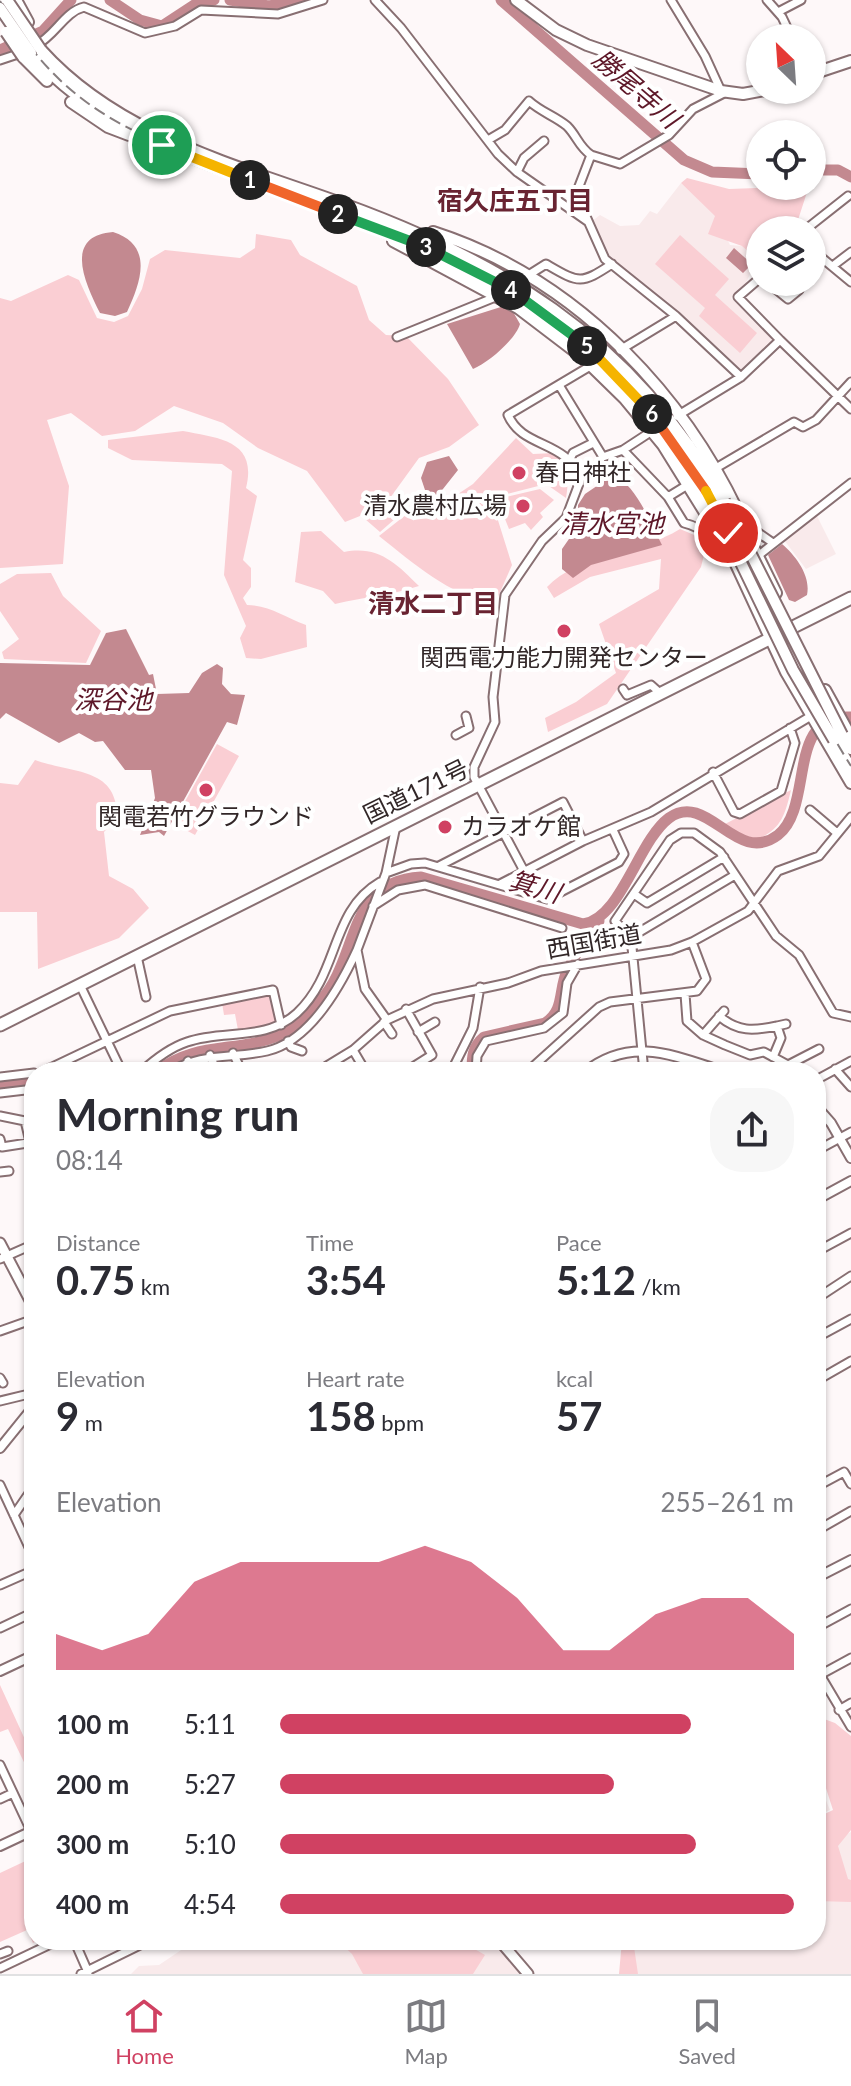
<!DOCTYPE html>
<html lang="en">
<head>
<meta charset="utf-8">
<style>
	body { margin:0; font-family:Lato,"Noto Sans JP",sans-serif; background:#f7f7f7; color:#2b2b33; height:100vh; display:flex; flex-direction:column; font-size:30px; white-space:nowrap }
	* { box-sizing:border-box; margin:0 }
	p { font-size:26px; color:#7c7c81 }
	.icon { flex:none; width:44px; height:44px; fill:none; stroke:currentColor; stroke-width:2; stroke-linecap:round; stroke-linejoin:round }
	.map { position:relative; flex:1; overflow:hidden }
	.side { position:absolute; left:24px; top:1062px; width:802px; height:888px; display:flex; flex-direction:column; background:#fff; border-radius:32px; box-shadow:0 2px 6px #0004 }
	.side>* { flex:none }
	.needle { width:52px; rotate:335deg }
	.buttons { position:absolute; left:746px; top:24px; display:grid; gap:16px }
	.buttons a { display:grid; place-items:center; width:80px; height:80px; border-radius:50%; background:#fff; box-shadow:0 2px 6px #0004; font-size:40px }
	.pin { position:absolute; display:grid; place-items:center; width:68px; height:68px; color:#fff; margin:-34px; border:4px solid #fff; border-radius:50%; box-shadow:0 2px 8px #0007 }
	.km { position:absolute; width:40px; height:40px; margin:-20px; border-radius:50%; background:#222; color:#fff; font-size:22px; line-height:40px; text-align:center }
	.round { display:grid; place-items:center; flex:none; width:84px; height:84px; border-radius:32px; background:#f7f7f7 }
	.summary { display:flex; align-items:center; justify-content:space-between; height:136px; padding:0 32px }
	h1 { font-size:44px; font-weight:700; line-height:60px }
	.stats { display:grid; grid-template-columns:repeat(3,1fr); gap:12px; height:136px; padding:8px 32px }
	.stats div { display:grid; align-content:center }
	.stats b { font-size:40px; font-weight:700 }
	.stats small { font-size:22px; font-weight:400 }
	.stats p { font-size:22px }
	.chart { height:224px; padding:16px 32px }
	.chart p { display:flex; justify-content:space-between }
	.chart svg { width:100%; height:144px; margin-top:8px; fill:#d04162; opacity:.7 }
	ul { padding:0 32px; list-style:none; font-size:26px }
	li { display:grid; grid-template-columns:128px 96px 1fr; align-items:center; height:60px }
	li i { height:20px; border-radius:10px; background:#d04162 }
	.tab-bar { display:flex; justify-content:space-around; align-items:center; height:112px; border-top:2px solid #e1e1e2; background:#fff; font-size:22px; color:#7c7c81 }
	.tab-bar a { display:grid; justify-items:center; gap:4px }
	.tab-bar .current { color:#d04162 }
	.map>svg:first-child { display:block }
	.built { fill:#f9eaeb }
	.green { fill:#faced3 }
	.water { fill:#c38990 }
	.lines { fill:none; stroke-linecap:round; stroke-linejoin:round }
	.river { stroke:#c38990; stroke-width:11 }
	.minor-casing { stroke:#886f72; stroke-width:11 }
	.tertiary-casing { stroke:#886f72; stroke-width:12 }
	.secondary-casing { stroke:#886f72; stroke-width:13 }
	.primary-casing { stroke:#886f72; stroke-width:14 }
	.trunk-casing { stroke:#886f72; stroke-width:15 }
	.minor { stroke:#fff; stroke-width:7 }
	.tertiary { stroke:#fff; stroke-width:8 }
	.secondary { stroke:#fff; stroke-width:9 }
	.primary { stroke:#fff; stroke-width:10 }
	.trunk { stroke:#fff; stroke-width:11 }
	.rail { stroke:#877e7f; stroke-width:2; stroke-dasharray:12 6; stroke-linecap:butt }
	.primary-bridge-casing { stroke:#886f72; stroke-width:14; stroke-linecap:butt }
	.primary-bridge { stroke:#fff; stroke-width:10 }
	.split-1-casing { stroke:#fff; stroke-width:16 }
	.split-2-casing { stroke:#fff; stroke-width:16 }
	.split-3-casing { stroke:#fff; stroke-width:16 }
	.split-4-casing { stroke:#fff; stroke-width:16 }
	.split-5-casing { stroke:#fff; stroke-width:16 }
	.split-6-casing { stroke:#fff; stroke-width:16 }
	.split-7-casing { stroke:#fff; stroke-width:16 }
	.split-8-casing { stroke:#fff; stroke-width:16 }
	.split-1 { stroke:#f5b400; stroke-width:10 }
	.split-2 { stroke:#f0652b; stroke-width:10 }
	.split-3 { stroke:#22a559; stroke-width:10 }
	.split-4 { stroke:#22a559; stroke-width:10 }
	.split-5 { stroke:#22a559; stroke-width:10 }
	.split-6 { stroke:#f5b400; stroke-width:10 }
	.split-7 { stroke:#f0652b; stroke-width:10 }
	.split-8 { stroke:#f5b400; stroke-width:10 }
	.poi-dot { fill:#d04162; stroke:#fff; stroke-width:3 }
	.labels { text-anchor:middle; stroke-width:8; stroke-linejoin:round; paint-order:stroke }
	.poi-label { font-size:24px; fill:#322728; stroke:#fff; text-anchor:start }
	.street-label { font-size:24px; fill:#322728; stroke:#fff }
	.water-label { font-size:26px; font-style:italic; fill:#5e1829; stroke:#fff }
	.neighbourhood-label { font-size:26px; font-weight:bold; fill:#692432; stroke:#fff }
</style>
</head>
<body>
<div class="map">
<svg width="851" height="1974" viewBox="0 0 851 1974">
	<rect width="100%" height="100%" fill="#fef8f9"/>
	<!-- built -->
	<path class="built" d="M681 183 716 216 730 245 743 246 757 259 746 283 731 298 771 338V342L745 369H740L606 254 591 222 600 215 620 226 639 225 650 211 657 214Z
		M816 514 836 554 806 569 784 540Z
		M816 1777 830 1810 816 1816Z
		M851 1832V1974H627L633 1940H816V1836L837 1839Z
		M196 1940H488L507 1956 520 1974H131L139 1966 159 1965Z"/>
	<!-- green -->
	<path class="green" d="M687 178 729 189 809 186 797 223 801 230H760L757 259 742 246 708 234 715 216 681 183Z
		M256 234 291 240 300 255 357 286 369 320 386 335 406 336 448 379 479 425 449 447 419 458 390 498 404 511 380 532 365 519 380 496 389 497 375 493 360 516 345 522 307 471 258 448 223 423 174 406 135 431 102 436 71 413 47 420 69 486 63 564 0 568V298L11 301 68 275 79 280 97 318 114 322 128 316 142 289 150 259 165 250 240 258 255 248Z
		M680 235 729 279 715 295 757 333 740 353 699 316 705 308 655 264Z
		M183 431C218 438 258 440 246 488L257 496 243 560 251 568V587L243 598 247 605C270 605 284 617 306 625L307 647 261 659 246 658 240 638 246 626 224 575 232 471 222 464 132 460 108 448V440Z
		M516 438 533 454 555 453C569 466 569 480 566 498L546 484 491 498 512 565 494 606C445 591 418 567 379 536L426 499 443 504 473 484Z
		M540 489 554 500 540 513 543 517 531 530 525 523 509 529 497 499Z
		M680 529 699 537 705 551 701 567 607 704 548 732 545 718 576 702 616 673 599 624 659 589 661 559 590 577 554 598 547 587C578 554 640 554 680 529Z
		M321 531 344 552C378 545 396 563 419 586 391 595 365 597 335 604L323 591 295 582 301 532Z
		M51 573 63 596 101 631 86 663 4 659 2 652 19 639 0 611V584L17 574Z
		M217 744 239 756 195 835 173 823Z
		M35 760C74 774 118 767 117 818L104 832 109 876 133 889 149 908 119 938 38 969 37 912H0V783L18 785Z
		M791 790C784 819 780 831 751 842L725 824Z
		M268 994 277 1020 265 1028 238 1030 235 1014 224 1015 222 1003Z
		M0 1685 34 1759V1783L8 1729 0 1732Z
		M816 1716 835 1723 851 1736V1830L838 1846 848 1879 851 1880V1902L816 1901V1818L833 1810 823 1779 816 1780Z
		M34 1857V1940H38L33 1943 27 1930 0 1942V1873Z
		M337 1940H459L485 1955 473 1974H363L352 1954Z
		M622 1940H633L638 1974H619Z"/>
	<!-- water -->
	<path class="water" d="M113 232C154 245 141 282 127 312L115 316 100 313C86 285 62 236 113 232Z
		M734 248 752 264 743 273 726 258Z
		M504 306 512 310 520 324C516 339 488 363 473 369L447 324Z
		M449 456 458 470 439 494 427 496 421 478 427 462Z
		M613 475C636 484 651 524 662 545L591 565 573 578 562 569V549L578 526V505L585 494Z
		M782 544C796 556 811 576 807 595L795 602 789 600 768 555Z
		M126 629 149 675 153 674 157 694 189 693 202 673 217 664 223 668 222 684 231 694 245 695 237 725 227 722 164 836 159 832 140 835 155 798 151 770H125L103 741 95 742 79 733 59 743 6 713 0 719V663L90 665 106 633Z"/>
	<g class="lines">
		<!-- river -->
		<path class="river" d="M110 0 140 20 162 26 194 5 214 0
			M230 0 269 6 300 0
			M501 0 684 160 712 172 760 174
			M0 50 43 31 71 0
			M812 170H838L851 177
			M156 1072C196 1041 235 1053 278 1036 294 1029 308 1014 320 1001 360 958 345 881 421 877L583 924C621 919 638 841 669 818 708 790 736 867 778 835 815 806 785 713 851 717
			M472 1072C472 1057 472 1047 484 1037L545 1023C565 1010 558 991 567 971 576 953 587 937 599 921
			M0 1087 19 1082 34 1083"/>
		<defs>
			<path id="minor" d="M375 0 401 28 498 154 517 172 587 221
				M671 0 705 56 721 91
				M767 0 782 17 792 38
				M778 12 801 0
				M35 46C56 35 64 12 84 7L145 33 175 26 201 10 278 14 323 0
				M0 60 24 52
				M726 92 693 109 669 135 620 164 591 155 576 194 605 259 676 316 741 377
				M488 140 505 130 529 101C541 112 555 116 567 126 577 136 579 147 591 155
				M517 172 524 158 544 141
				M805 230 848 196
				M812 265 822 258 851 282
				M834 265 851 252
				M527 276 546 264C579 283 580 285 612 264
				M760 278 738 297 780 340
				M767 282 788 299 799 290 800 282
				M397 337 493 298
				M620 350 676 316
				M559 385 603 457 623 450 652 431
				M677 416 741 377 780 340 851 409
				M623 450 668 497 684 523C701 527 713 538 716 556
				M570 459 573 453 593 443
				M716 468 794 422 803 427 816 420 851 382
				M668 497 689 484
				M750 527 773 543
				M759 555 851 483
				M623 689 627 695 651 685 660 693
				M456 735 469 728 466 716
				M713 772 734 812 740 814 781 791 795 743 790 728
				M810 810 837 833
				M439 866 563 802 583 841
				M524 871 474 777V767L495 722 493 697 505 595 542 541 566 518 580 481C569 439 523 450 508 415L592 365
				M386 873 411 864 425 863 547 899 619 862 624 854 613 830
				M500 884 583 841 651 812 811 716
				M634 894 647 903 724 857
				M373 906 398 890 425 885 562 928
				M631 937 735 875
				M137 956 146 997
				M80 985 122 1072
				M685 994 687 1021 703 1035 725 1045 750 1055 764 1052 788 1065 819 1049
				M719 1016C738 1032 753 1031 777 1026
				M387 1020 365 989 357 950 386 873 396 826
				M384 1022 392 1034
				M418 1032 435 1022
				M703 1035 724 1011
				M288 1041 291 1047 302 1051
				M353 1050 366 1072
				M233 1053 242 1072
				M210 1055 215 1067
				M773 1057 781 1038 777 1026 786 1024
				M188 1061 194 1072
				M835 1069 851 1087
				M42 1072 170 1011 273 990 281 1025
				M141 1072C154 1060 169 1048 187 1042 224 1029 265 1042 297 1013 340 973 330 911 380 882
				M170 1072C202 1052 232 1059 267 1051 310 1041 340 987 357 950
				M317 1072 353 1050 387 1020 433 999 508 983 541 971 671 950 692 942 748 911 778 871 819 856 851 817
				M405 1072 432 1055 406 1009
				M451 1072 473 1028 480 987
				M476 1072 477 1056 486 1041 544 1028 563 1013 567 983 578 964
				M527 1072 599 1007 610 1002 697 991 706 979 692 942
				M644 1072 631 937 615 921 670 840 681 833H694L720 852 776 936 799 955 833 1013 851 1017
				M0 1077 34 1073
				M816 1080 851 1061
				M0 1093 34 1089
				M0 1116 25 1121 30 1142
				M0 1139 2 1147 34 1142
				M816 1151 851 1132
				M0 1172 9 1171
				M816 1252 851 1233
				M0 1259 34 1244
				M816 1299 851 1276
				M0 1331 34 1319
				M816 1338 851 1319
				M816 1363 823 1377 851 1361
				M0 1378 3 1383
				M0 1401 29 1394 34 1400
				M0 1485 34 1558
				M816 1487 844 1472 851 1484
				M14 1515 34 1486
				M816 1531 851 1511
				M0 1585 34 1570
				M0 1628 34 1612
				M816 1628 851 1609
				M816 1668 851 1727
				M818 1676 851 1658
				M34 1695 31 1697 34 1705
				M839 1710 851 1703
				M0 1765 31 1831
				M0 1799 13 1793
				M74 1940 88 1972
				M0 1954 8 1951
				M0 1968 59 1940
				M81 1974 150 1940"/>
			<path id="tertiary" d="M585 1072C631 1035 675 1056 725 1072
				M816 1106 831 1123 851 1158
				M816 1200 851 1181
				M0 1448 34 1406
				M816 1578 851 1560
				M0 1671 34 1655
				M0 1846 34 1830"/>
			<path id="secondary" d="M0 1243 34 1308
				M499 1940 528 1974"/>
			<path id="primary" d="M16 0 28 22
				M516 0 556 30 587 45 721 91 743 94 765 90
				M41 50C114 131 221 161 321 196 496 256 631 336 724 501
				M31 53C90 121 172 151 253 181 451 257 608 305 714 507
				M23 57 47 81
				M812 74 851 61
				M71 102 108 127 129 135
				M433 232C579 279 693 401 751 541
				M393 241 518 308 581 356 625 399 663 445 730 553
				M748 536 776 593
				M728 547 786 672 851 783
				M825 690 851 737
				M842 735 851 749
				M834 740 851 768"/>
			<path id="trunk" d="M0 1025 851 598"/>
		</defs>
		<!-- minor casing -->
		<use href="#minor" class="minor-casing"/>
		<!-- tertiary casing -->
		<use href="#tertiary" class="tertiary-casing"/>
		<!-- secondary casing -->
		<use href="#secondary" class="secondary-casing"/>
		<!-- primary casing -->
		<use href="#primary" class="primary-casing"/>
		<!-- trunk casing -->
		<use href="#trunk" class="trunk-casing"/>
		<!-- minor -->
		<use href="#minor" class="minor"/>
		<!-- tertiary -->
		<use href="#tertiary" class="tertiary"/>
		<!-- secondary -->
		<use href="#secondary" class="secondary"/>
		<!-- primary -->
		<use href="#primary" class="primary"/>
		<!-- trunk -->
		<use href="#trunk" class="trunk"/>
		<!-- rail -->
		<path class="rail" d="M0 1C21 38 47 72 81 98 127 134 184 152 238 173 350 215 470 249 566 324 623 369 671 424 708 487 761 577 794 677 851 766"/>
		<defs>
			<path id="primary-bridge" d="M7 0 41 50
				M0 8 31 53
				M6 32 23 57
				M724 501 842 735
				M714 507 793 670 834 740"/>
		</defs>
		<!-- primary-bridge casing -->
		<use href="#primary-bridge" class="primary-bridge-casing"/>
		<!-- primary-bridge -->
		<use href="#primary-bridge" class="primary-bridge"/>
	</g>
	<g class="lines">
		<defs>
			<path id="split-1" d="M162 145 250 180"/>
			<path id="split-2" d="M250 180 338 214"/>
			<path id="split-3" d="M338 214 426 247"/>
			<path id="split-4" d="M426 247 511 290"/>
			<path id="split-5" d="M511 290 587 346"/>
			<path id="split-6" d="M587 346 652 414"/>
			<path id="split-7" d="M652 414 706 491"/>
			<path id="split-8" d="M706 491 728 533"/>
		</defs>
		<!-- split-1 casing -->
		<use href="#split-1" class="split-1-casing"/>
		<!-- split-2 casing -->
		<use href="#split-2" class="split-2-casing"/>
		<!-- split-3 casing -->
		<use href="#split-3" class="split-3-casing"/>
		<!-- split-4 casing -->
		<use href="#split-4" class="split-4-casing"/>
		<!-- split-5 casing -->
		<use href="#split-5" class="split-5-casing"/>
		<!-- split-6 casing -->
		<use href="#split-6" class="split-6-casing"/>
		<!-- split-7 casing -->
		<use href="#split-7" class="split-7-casing"/>
		<!-- split-8 casing -->
		<use href="#split-8" class="split-8-casing"/>
		<!-- split-1 -->
		<use href="#split-1" class="split-1"/>
		<!-- split-2 -->
		<use href="#split-2" class="split-2"/>
		<!-- split-3 -->
		<use href="#split-3" class="split-3"/>
		<!-- split-4 -->
		<use href="#split-4" class="split-4"/>
		<!-- split-5 -->
		<use href="#split-5" class="split-5"/>
		<!-- split-6 -->
		<use href="#split-6" class="split-6"/>
		<!-- split-7 -->
		<use href="#split-7" class="split-7"/>
		<!-- split-8 -->
		<use href="#split-8" class="split-8"/>
	</g>
	<!-- markers -->
	<g class="poi-dot">
		<circle cx="519" cy="473" r="8"/>
		<circle cx="523" cy="506" r="8"/>
		<circle cx="564" cy="631" r="8"/>
		<circle cx="206" cy="790" r="8"/>
		<circle cx="445" cy="827" r="8"/>
	</g>
	<g class="labels">
		<!-- poi labels -->
		<g class="poi-label">
			<text x="535" y="481">春日神社</text>
			<text x="507" y="514" text-anchor="end">清水農村広場</text>
			<text x="564" y="666" text-anchor="middle">関西電力能力開発センター</text>
			<text x="206" y="825" text-anchor="middle">関電若竹グラウンド</text>
			<text x="461" y="835">カラオケ館</text>
		</g>
		<!-- street labels -->
		<g class="street-label">
			<text transform="translate(416 792) rotate(-26)" y="8">国道171号</text>
			<text transform="translate(594 942) rotate(-10)" y="8">西国街道</text>
		</g>
		<!-- water labels -->
		<g class="water-label">
			<text transform="translate(636 89) rotate(41)" y="9">勝尾寺川</text>
			<text x="612" y="533">清水宮池</text>
			<text x="113" y="709">深谷池</text>
			<text transform="translate(535 887) rotate(16)" y="9">箕川</text>
		</g>
		<!-- neighbourhood labels -->
		<g class="neighbourhood-label">
			<text x="515" y="210">宿久庄五丁目</text>
			<text x="433" y="613">清水二丁目</text>
		</g>
	</g>
</svg>
<div class="buttons">
<a><svg class="needle" viewBox="-14 -14 28 28"><path d="M0-13l5 13h-10z" fill="#e53935"/><path d="M0 13l5-13h-10z" fill="#7c7c81"/></svg></a>
<a><svg class="icon" aria-label="locate" viewBox="0 0 24 24"><circle cx="12" cy="12" r="6"/><path d="M12 2v4M12 18v4M2 12h4M18 12h4"/></svg></a>
<a><svg class="icon" aria-label="layers" viewBox="0 0 24 24"><path d="M12 4l9 5-9 5-9-5zM3 14l9 5 9-5"/></svg></a>
</div>
<div class="pin" style="left:162px;top:145px;background:#1e9e55"><svg class="icon" aria-label="arrive" viewBox="0 0 24 24"><path d="M6 21V4h12l-3 4 3 4H6"/></svg></div>
<div class="pin" style="left:728px;top:533px;background:#d93025"><svg class="icon" aria-label="check" viewBox="0 0 24 24"><path d="M5 12l5 5 9-10"/></svg></div>
<b class="km" style="left:250px;top:180px">1</b>
<b class="km" style="left:338px;top:214px">2</b>
<b class="km" style="left:426px;top:247px">3</b>
<b class="km" style="left:511px;top:290px">4</b>
<b class="km" style="left:587px;top:346px">5</b>
<b class="km" style="left:652px;top:414px">6</b>
<section class="side">
<div class="summary"><div><h1>Morning run</h1><p>08:14</p></div><a class="round"><svg class="icon" aria-label="share" viewBox="0 0 24 24"><path d="M12 15V3M7 8l5-5 5 5M5 13v7h14v-7"/></svg></a></div>
<div class="stats">
<div><p>Distance</p><b>0.75<small> km</small></b></div>
<div><p>Time</p><b>3:54</b></div>
<div><p>Pace</p><b>5:12<small> /km</small></b></div>
</div>
<div class="stats">
<div><p>Elevation</p><b>9<small> m</small></b></div>
<div><p>Heart rate</p><b>158<small> bpm</small></b></div>
<div><p>kcal</p><b>57</b></div>
</div>
<div class="chart"><p><span>Elevation</span>255–261 m</p>
<svg viewBox="0 0 160 44" preserveAspectRatio="none"><path d="M0 44V33L10 38L20 33L30 17L40 11L50 11L60 11L70 11L80 6L90 11L100 22L110 38L120 38L130 27L140 22L150 22L160 33V44z"/></svg>
</div>
<ul>
<li><b>100 m</b>5:11<i style="width:80%"></i></li>
<li><b>200 m</b>5:27<i style="width:65%"></i></li>
<li><b>300 m</b>5:10<i style="width:81%"></i></li>
<li><b>400 m</b>4:54<i style="width:100%"></i></li>
</ul>
</section>
</div>
<nav class="tab-bar">
<a class="current"><svg class="icon" aria-label="home" viewBox="0 0 24 24"><path d="M3 11l9-7 9 7M6 9v11h12V9"/></svg>Home</a>
<a><svg class="icon" aria-label="map" viewBox="0 0 24 24"><path d="M3 6l6-2 6 2 6-2v14l-6 2-6-2-6 2zM9 4v14M15 6v14"/></svg>Map</a>
<a><svg class="icon" aria-label="saved" viewBox="0 0 24 24"><path d="M7 4h10v16l-5-4-5 4z"/></svg>Saved</a>
</nav>
</body>
</html>
